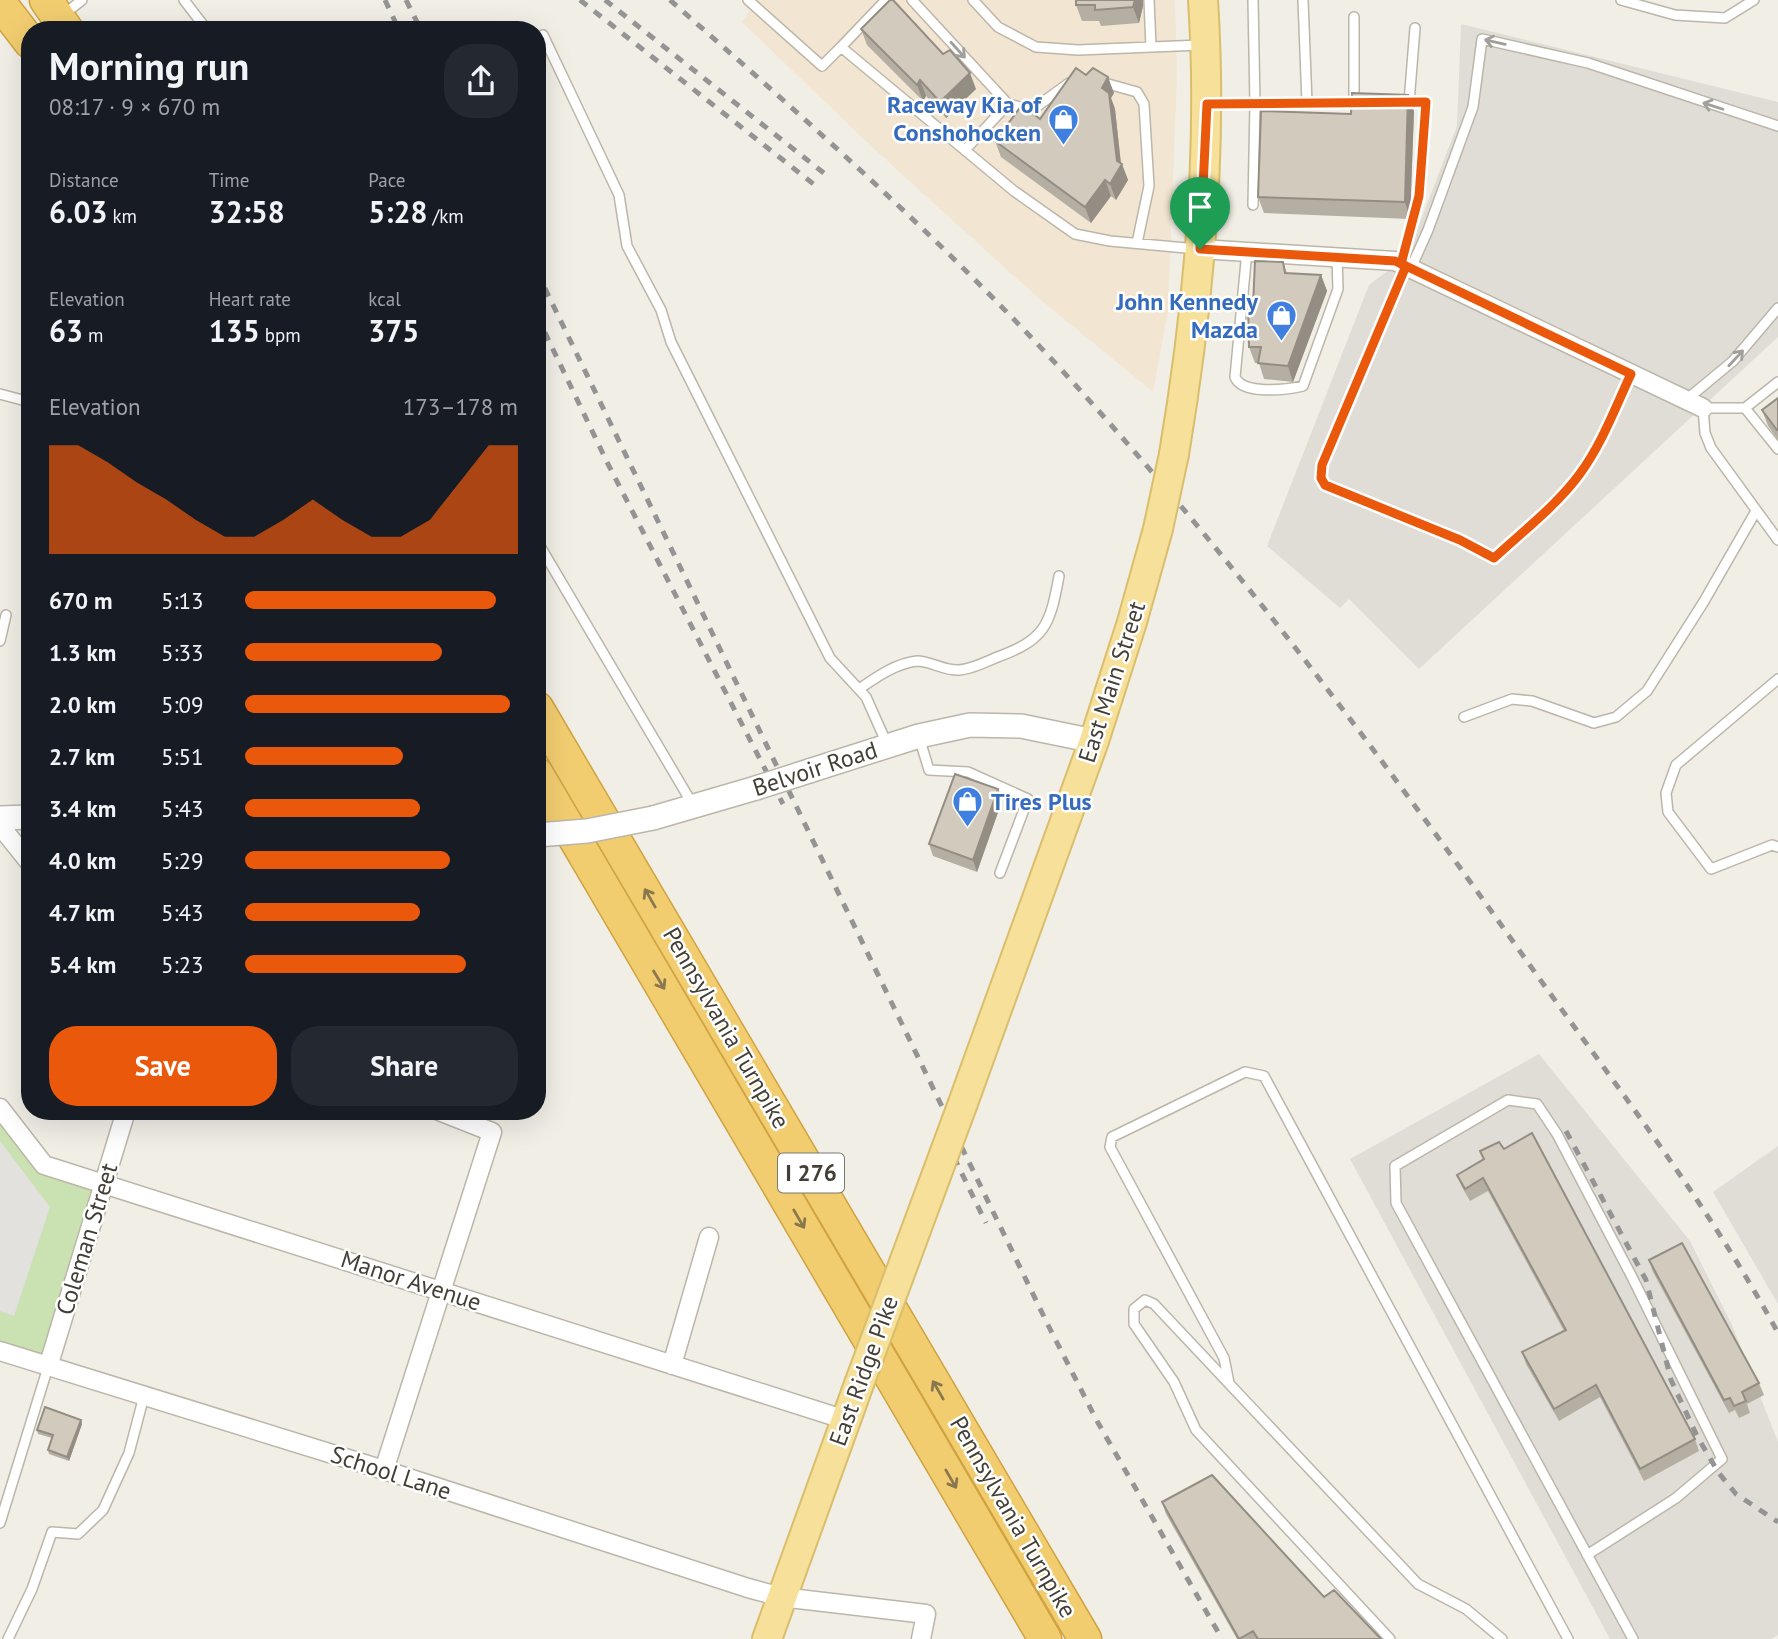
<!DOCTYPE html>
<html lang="en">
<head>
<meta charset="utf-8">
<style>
	body { margin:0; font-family:"PT Sans",sans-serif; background:#242831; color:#f1f3f6; height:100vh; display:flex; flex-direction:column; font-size:26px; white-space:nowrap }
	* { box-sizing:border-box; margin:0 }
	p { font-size:23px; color:#9ea1a6 }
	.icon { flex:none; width:38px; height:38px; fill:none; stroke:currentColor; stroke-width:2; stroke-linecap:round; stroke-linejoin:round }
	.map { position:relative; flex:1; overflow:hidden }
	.side { position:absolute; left:21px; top:21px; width:525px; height:1099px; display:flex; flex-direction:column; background:#171b24; border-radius:28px; box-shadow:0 7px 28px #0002 }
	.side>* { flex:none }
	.pin { position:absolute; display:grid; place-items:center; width:60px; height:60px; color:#fff; margin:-72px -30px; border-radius:50% 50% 50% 0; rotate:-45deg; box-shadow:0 0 7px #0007 }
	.pin .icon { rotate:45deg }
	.round { display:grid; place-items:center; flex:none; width:74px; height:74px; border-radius:28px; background:#242831 }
	.headline { display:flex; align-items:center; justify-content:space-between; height:119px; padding:0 28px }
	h1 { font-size:38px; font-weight:800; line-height:52px }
	.stats { display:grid; grid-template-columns:repeat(3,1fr); gap:10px; height:119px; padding:7px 28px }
	.stats div { display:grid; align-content:center }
	.stats b { font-size:30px; font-weight:800 }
	.stats small { font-size:19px; font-weight:400 }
	.stats p { font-size:19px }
	.chart { height:196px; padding:14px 28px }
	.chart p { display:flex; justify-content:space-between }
	.chart svg { width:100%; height:126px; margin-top:7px; fill:#ea580c; opacity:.7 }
	.cta { display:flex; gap:14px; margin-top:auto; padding:14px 28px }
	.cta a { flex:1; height:80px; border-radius:28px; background:#ea580c; color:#fff; font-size:28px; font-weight:800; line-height:80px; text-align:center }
	.cta a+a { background:#242831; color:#f1f3f6 }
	ul { padding:0 28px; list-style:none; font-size:23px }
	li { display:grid; grid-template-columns:112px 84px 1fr; align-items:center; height:52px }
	li i { height:18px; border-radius:9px; background:#ea580c }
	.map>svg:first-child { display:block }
	.commercial { fill:#f2e6d2 }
	.industrial { fill:#e0ddd7 }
	.green { fill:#cae2b1 }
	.parking { fill:#e2e1dd }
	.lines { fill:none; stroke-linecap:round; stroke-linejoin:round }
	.service-casing { stroke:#bcb6a9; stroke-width:12 }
	.minor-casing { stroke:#bcb6a9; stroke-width:21 }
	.tertiary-casing { stroke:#bcb6a9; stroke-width:26 }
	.primary-casing { stroke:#d9be6b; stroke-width:32 }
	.motorway-casing { stroke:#d0a341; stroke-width:35 }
	.service { stroke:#fff; stroke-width:9 }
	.minor { stroke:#fff; stroke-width:18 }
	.tertiary { stroke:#fff; stroke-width:23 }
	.primary { stroke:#f6e09a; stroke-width:28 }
	.motorway { stroke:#f2cd70; stroke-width:32 }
	.rail { stroke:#949494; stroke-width:5; stroke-dasharray:9 9; stroke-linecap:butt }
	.tertiary-bridge-casing { stroke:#bcb6a9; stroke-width:26; stroke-linecap:butt }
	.primary-bridge-casing { stroke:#d9be6b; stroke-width:32; stroke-linecap:butt }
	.tertiary-bridge { stroke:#fff; stroke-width:23 }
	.primary-bridge { stroke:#f6e09a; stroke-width:28 }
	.wall { fill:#b5aea2 }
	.shaded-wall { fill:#938d84 }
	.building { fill:#d2cabc; stroke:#938d84; stroke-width:2 }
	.oneway { stroke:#a19f9a }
	.oneway2 { stroke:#89784d }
	.route-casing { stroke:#fff; stroke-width:14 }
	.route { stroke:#ea580c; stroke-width:9 }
	.labels { text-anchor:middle; stroke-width:5; stroke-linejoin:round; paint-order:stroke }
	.shield { fill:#fff; stroke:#7b7972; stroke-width:2 }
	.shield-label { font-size:23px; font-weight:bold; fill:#433f36 }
	.shop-label { font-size:24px; font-weight:bold; fill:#366cbe; stroke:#fff; text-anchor:end }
	.street-label { font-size:24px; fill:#433f36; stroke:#fff }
</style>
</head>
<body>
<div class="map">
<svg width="1778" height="1639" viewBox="0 0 1778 1639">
	<rect width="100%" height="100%" fill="#f1eee6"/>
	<!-- commercial -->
	<path class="commercial" d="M757 0H1175L1177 76 1168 311 1153 392 1036 296 873 148 742 22Z"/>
	<!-- industrial -->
	<path class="industrial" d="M1461 24 1778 102V337L1419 669 1349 599 1340 608 1267 546 1369 285 1407 256 1457 126Z
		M1539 1054 1690 1241 1733 1327 1778 1442V1635L1771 1639H1610L1350 1159Z
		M1778 1146V1304L1713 1192Z"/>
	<!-- green -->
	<path class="green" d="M0 1108 44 1165 104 1183 48 1367 0 1351Z"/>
	<!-- parking -->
	<path class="parking" d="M0 1141 50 1207 14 1316 0 1311Z"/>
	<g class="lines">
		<defs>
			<path id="service" d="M184 0 207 30
				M748 0 822 66 841 47 1014 191 1075 234 1110 241 1197 249
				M912 0 1008 104 1032 110 1069 83
				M973 0 998 27 1036 47 1078 50 1201 45
				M1149 0 1151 47
				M1253 0 1255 104 1253 205
				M1303 0 1307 103
				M1621 0 1675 15 1725 18 1754 0
				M63 15 82 0
				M543 35 619 195 627 246 661 310 671 342 830 658 866 697 887 744
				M841 47 886 0
				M1101 82 1137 92 1144 104 1149 186 1137 243
				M1354 102V17
				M1401 102H1426L1419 196 1401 264
				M1409 102 1415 28
				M1208 104 1362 102
				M965 150 1008 104
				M1247 251 1235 377C1242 395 1286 390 1303 386L1338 289 1337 257
				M1406 266 1322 465 1321 478 1325 485 1460 540 1494 558C1522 532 1556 506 1579 475 1602 444 1615 408 1631 374
				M1411 268 1428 230 1473 107 1482 39 1588 63 1778 126
				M1778 382 1745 408H1703L1705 433 1711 448 1778 540
				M0 394 30 402
				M1686 400 1733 361 1778 308
				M1745 408 1778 449
				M537 541 693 805
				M0 641 6 615
				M1778 679 1676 765 1666 793 1668 812 1711 869 1772 845 1778 847
				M859 689C875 678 896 663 917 661 931 661 944 671 959 670 971 669 984 663 995 658 1045 640 1050 626 1059 576
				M1464 717 1512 699 1532 701 1594 723 1616 717 1647 691 1703 603 1756 511
				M919 737 929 770 968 772 1028 799 1000 873
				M1229 1383 1224 1358 1110 1147 1112 1137 1245 1072 1264 1076 1568 1639
				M0 1523 48 1367
				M1587 1555 1676 1498 1722 1459 1632 1277 1557 1134 1537 1104 1508 1100 1395 1166 1396 1203 1633 1639
				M8 1639 32 1589 52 1532 78 1534 103 1510 129 1453 144 1396
				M1390 1639 1196 1430 1174 1382 1134 1324V1309L1145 1300 1154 1304 1418 1584 1466 1609 1502 1639"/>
			<path id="minor" d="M1200 249 1395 261 1703 408
				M5 818 6 833 30 863
				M0 1108 44 1165 846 1420
				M0 1351 384 1470 748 1588 781 1597 926 1614 921 1639
				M672 1365 709 1237
				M48 1367 126 1111
				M384 1470 492 1132 439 1111"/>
			<path id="tertiary" d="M809 771 919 736 970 725 1021 726 1094 741
				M0 818 30 817
				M653 818 756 788"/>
			<path id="primary" d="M1174 454C1199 305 1213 151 1203 0
				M963 1103 1094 741 1132 622 1158 529
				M767 1639 859 1384"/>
			<path id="motorway" d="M46 0 67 30
				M0 3 30 42
				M537 708 1085 1639
				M537 774 1045 1639"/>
		</defs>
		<!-- service casing -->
		<use href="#service" class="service-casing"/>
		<!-- minor casing -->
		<use href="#minor" class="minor-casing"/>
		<!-- tertiary casing -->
		<use href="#tertiary" class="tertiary-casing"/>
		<!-- primary casing -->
		<use href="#primary" class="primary-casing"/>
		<!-- motorway casing -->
		<use href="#motorway" class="motorway-casing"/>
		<!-- service -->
		<use href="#service" class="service"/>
		<!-- minor -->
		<use href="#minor" class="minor"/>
		<!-- tertiary -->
		<use href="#tertiary" class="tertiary"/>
		<!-- primary -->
		<use href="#primary" class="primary"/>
		<!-- motorway -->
		<use href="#motorway" class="motorway"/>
		<!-- rail -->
		<path class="rail" d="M385 0 399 30
			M406 0 421 30
			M580 0 816 186
			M605 0 825 174
			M670 0C803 117 937 235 1058 366 1230 553 1382 757 1529 964 1615 1085 1707 1202 1778 1333
			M537 272 1048 1325 1097 1421 1222 1639
			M537 316 607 462 783 804
			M1566 1131 1646 1280 1671 1380 1697 1436 1718 1472 1736 1494 1778 1522
			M946 1141 986 1223"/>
		<defs>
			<path id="tertiary-bridge" d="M756 788 809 771
				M537 835 587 831 653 818"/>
			<path id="primary-bridge" d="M1158 529 1174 454
				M859 1384 963 1103"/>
		</defs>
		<!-- tertiary-bridge casing -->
		<use href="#tertiary-bridge" class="tertiary-bridge-casing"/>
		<!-- primary-bridge casing -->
		<use href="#primary-bridge" class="primary-bridge-casing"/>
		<!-- tertiary-bridge -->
		<use href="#tertiary-bridge" class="tertiary-bridge"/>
		<!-- primary-bridge -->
		<use href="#primary-bridge" class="primary-bridge"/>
	</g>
	<!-- wall -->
	<path class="wall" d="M1076 0 1143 6 1139 23 1101 26 1099 21H1082L1076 5Z
		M861 29 976 89 946 118 926 96 923 101 867 45Z
		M1114 93 1111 98 1115 109 1121 163 1128 180 1116 200 1111 196 1091 223 1001 157 995 141 1040 119Z
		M1414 111 1410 219 1264 213 1258 197 1351 114Z
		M1283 262 1287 273 1321 275 1327 291 1293 382 1264 379 1259 363H1255L1249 347 1253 306Z
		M1778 398V440L1768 426 1762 410Z
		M1002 801 977 872 933 856 929 844Z
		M1483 1160 1695 1439 1699 1451 1644 1481 1600 1397 1559 1421 1526 1364 1522 1352 1564 1331 1488 1191 1470 1201 1462 1187 1457 1175Z
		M1649 1260 1759 1383 1764 1395 1747 1404 1750 1413 1739 1418 1735 1410 1729 1413 1653 1272Z
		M81 1420 82 1424 69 1461 49 1454 48 1450 52 1438 38 1434 37 1430Z
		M1162 1502 1324 1597 1381 1639H1237L1166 1514Z"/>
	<!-- shaded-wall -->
	<path class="shaded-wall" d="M1135 0H1143V6L1139 23 1133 7Z
		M970 73 976 89 946 118 940 102Z
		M1108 77 1114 93 1111 98 1115 109 1121 165 1122 164 1128 180 1116 200 1110 184 1117 161 1102 88Z
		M920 80 926 96 923 101 917 85Z
		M1408 95 1414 111 1410 219 1405 202Z
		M1105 180 1111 196 1091 223 1085 207Z
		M1321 275 1327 291 1293 382 1288 366Z
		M998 789 1002 801 977 872 973 860Z
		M81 1420 82 1424 69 1461 67 1457Z"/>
	<!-- building -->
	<path class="building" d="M890 0H893L943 54 950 50 970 73 940 102 920 80 917 85 861 29Z
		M1076 0H1135L1133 7 1095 10V5H1076Z
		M1076 68 1086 75 1093 68 1108 77 1102 88 1109 93 1117 161 1122 164 1110 184 1105 180 1085 207 995 141 1022 105 1040 119Z
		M1352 93 1408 95 1405 202 1258 197 1261 111 1351 114Z
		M1255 261 1283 262 1285 273 1321 275 1288 366 1258 363 1261 347H1249L1248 306H1253Z
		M1778 398V430H1777L1762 410Z
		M955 774 998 789 973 860 929 844Z
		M1532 1133 1695 1439 1640 1469 1596 1385 1554 1409 1522 1352 1566 1330 1483 1178 1465 1189 1457 1175 1484 1159 1480 1151 1499 1142 1504 1149Z
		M1682 1243 1759 1383 1742 1392 1746 1401 1734 1406 1730 1398 1724 1400 1649 1260Z
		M45 1407 81 1420 67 1457 48 1450 53 1435 37 1430Z
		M1212 1475 1324 1597 1334 1590 1381 1639H1258L1253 1631 1239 1639 1162 1502Z"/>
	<!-- one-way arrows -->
	<defs><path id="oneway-shaft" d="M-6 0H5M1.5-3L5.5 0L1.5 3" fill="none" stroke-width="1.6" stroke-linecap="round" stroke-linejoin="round" transform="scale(1.75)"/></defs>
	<g class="oneway">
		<use href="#oneway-shaft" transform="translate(1495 42) rotate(-167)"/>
		<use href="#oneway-shaft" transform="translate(958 50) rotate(48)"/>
		<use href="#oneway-shaft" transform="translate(1713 106) rotate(-162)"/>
		<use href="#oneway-shaft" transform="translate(1736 358) rotate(-47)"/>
	</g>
	<g class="oneway2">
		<use href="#oneway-shaft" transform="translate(650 898) rotate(-120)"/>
		<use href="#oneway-shaft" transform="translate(659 980) rotate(59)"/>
		<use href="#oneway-shaft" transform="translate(799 1219) rotate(60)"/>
		<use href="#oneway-shaft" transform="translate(938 1390) rotate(-120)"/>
		<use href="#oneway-shaft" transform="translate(951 1479) rotate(60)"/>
	</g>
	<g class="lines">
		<defs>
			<path id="route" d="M1200 249 1395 261 1406 266 1631 374C1615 408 1602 444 1579 475 1556 506 1522 532 1494 558L1460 540 1325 485 1321 478 1322 465 1406 266 1401 264 1419 196 1426 102 1207 104 1200 249"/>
		</defs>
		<!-- route casing -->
		<use href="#route" class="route-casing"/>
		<!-- route -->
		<use href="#route" class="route"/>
	</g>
	<!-- icons -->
	<defs>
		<symbol id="shop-pin" viewBox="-11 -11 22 30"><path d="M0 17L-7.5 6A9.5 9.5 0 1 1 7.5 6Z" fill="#3f7fe0" stroke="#fff"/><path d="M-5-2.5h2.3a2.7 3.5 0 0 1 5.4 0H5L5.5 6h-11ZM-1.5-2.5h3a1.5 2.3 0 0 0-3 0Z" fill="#fff"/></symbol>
	</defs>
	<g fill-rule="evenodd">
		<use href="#shop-pin" x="1046" y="102" width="35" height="47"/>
		<use href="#shop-pin" x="1264" y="298" width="35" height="47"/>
		<use href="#shop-pin" x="950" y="784" width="35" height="47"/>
	</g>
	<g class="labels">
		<!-- shield labels -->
		<rect class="shield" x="778" y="1153.5" width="66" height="39" rx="5"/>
		<g class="shield-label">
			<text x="811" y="1181">I 276</text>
		</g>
		<!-- shop labels -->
		<g class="shop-label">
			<text x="1041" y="113">Raceway Kia of<tspan x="1041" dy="28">Conshohocken</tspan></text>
			<text x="1258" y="310">John Kennedy<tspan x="1258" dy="28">Mazda</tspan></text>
			<text x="991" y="810" text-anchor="start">Tires Plus</text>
		</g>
		<!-- street labels -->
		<g class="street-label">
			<text transform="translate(1112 682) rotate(-72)" y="8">East Main Street</text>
			<text transform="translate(815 769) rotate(-18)" y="8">Belvoir Road</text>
			<text transform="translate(726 1028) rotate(60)" y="8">Pennsylvania Turnpike</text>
			<text transform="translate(87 1239) rotate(-73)" y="8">Coleman Street</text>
			<text transform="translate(411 1281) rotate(18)" y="8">Manor Avenue</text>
			<text transform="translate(864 1371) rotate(-70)" y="8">East Ridge Pike</text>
			<text transform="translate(391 1473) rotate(18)" y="8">School Lane</text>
			<text transform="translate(1013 1517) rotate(60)" y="8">Pennsylvania Turnpike</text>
		</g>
	</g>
</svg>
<div class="pin" style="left:1200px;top:249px;background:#1e9e55"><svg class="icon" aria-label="arrive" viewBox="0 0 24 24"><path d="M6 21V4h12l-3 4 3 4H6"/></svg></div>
<section class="side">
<div class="headline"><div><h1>Morning run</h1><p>08:17 · 9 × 670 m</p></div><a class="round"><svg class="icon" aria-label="share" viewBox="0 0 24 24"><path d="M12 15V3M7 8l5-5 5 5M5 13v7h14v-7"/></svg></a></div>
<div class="stats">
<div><p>Distance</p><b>6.03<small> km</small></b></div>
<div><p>Time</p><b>32:58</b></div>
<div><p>Pace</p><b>5:28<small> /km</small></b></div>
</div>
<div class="stats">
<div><p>Elevation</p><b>63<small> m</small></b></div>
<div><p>Heart rate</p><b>135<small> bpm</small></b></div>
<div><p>kcal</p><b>375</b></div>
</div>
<div class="chart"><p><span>Elevation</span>173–178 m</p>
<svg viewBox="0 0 160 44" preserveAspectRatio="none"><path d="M0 44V6L10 6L20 12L30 19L40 25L50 32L60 38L70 38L80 32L90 25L100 32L110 38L120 38L130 32L140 19L150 6L160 6V44z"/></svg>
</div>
<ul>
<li><b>670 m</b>5:13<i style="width:92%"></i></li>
<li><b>1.3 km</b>5:33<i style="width:72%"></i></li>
<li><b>2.0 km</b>5:09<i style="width:97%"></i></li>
<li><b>2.7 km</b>5:51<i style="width:58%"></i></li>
<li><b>3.4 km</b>5:43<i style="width:64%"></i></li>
<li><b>4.0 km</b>5:29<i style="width:75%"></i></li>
<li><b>4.7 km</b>5:43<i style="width:64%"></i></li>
<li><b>5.4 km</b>5:23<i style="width:81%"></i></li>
</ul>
<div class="cta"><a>Save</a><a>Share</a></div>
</section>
</div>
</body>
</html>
